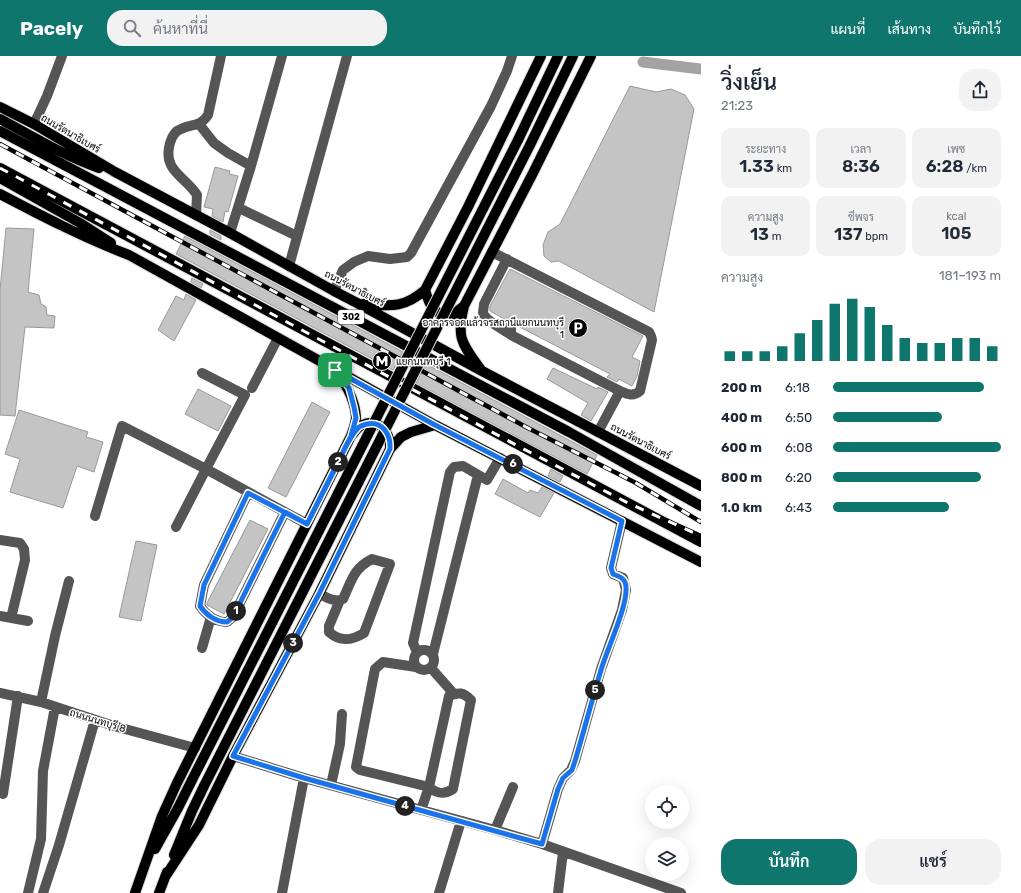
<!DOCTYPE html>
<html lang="th">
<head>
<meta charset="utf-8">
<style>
	body { margin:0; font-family:Rubik,Sarabun,sans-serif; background:#f2f2f3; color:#1f2937; height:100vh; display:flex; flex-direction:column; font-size:15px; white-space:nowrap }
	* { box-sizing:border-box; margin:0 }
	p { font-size:13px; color:#747a83 }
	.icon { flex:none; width:22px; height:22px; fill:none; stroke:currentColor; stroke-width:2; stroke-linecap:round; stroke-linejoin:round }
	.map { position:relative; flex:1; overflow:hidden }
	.sheet { display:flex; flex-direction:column; background:#fff; width:320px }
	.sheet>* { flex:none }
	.tools { position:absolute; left:645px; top:729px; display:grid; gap:8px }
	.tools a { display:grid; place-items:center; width:44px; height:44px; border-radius:50%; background:#fff; box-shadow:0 4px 16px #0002; font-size:20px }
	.pin { position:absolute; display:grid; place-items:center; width:34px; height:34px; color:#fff; margin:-17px; border-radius:8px; box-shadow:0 2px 6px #0006 }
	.km { position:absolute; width:20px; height:20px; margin:-10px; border-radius:50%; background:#222; color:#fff; font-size:11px; line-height:20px; text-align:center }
	.round { display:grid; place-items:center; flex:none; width:42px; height:42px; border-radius:16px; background:#f2f2f3 }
	.headline { display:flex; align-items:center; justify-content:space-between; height:68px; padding:0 20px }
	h1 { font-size:22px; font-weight:600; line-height:30px }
	.stats { display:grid; grid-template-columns:repeat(3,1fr); gap:6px; height:68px; padding:4px 20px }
	.stats div { display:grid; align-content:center; border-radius:10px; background:#f2f2f3; text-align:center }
	.stats b { font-size:17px; font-weight:600 }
	.stats small { font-size:11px; font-weight:400 }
	.stats p { font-size:11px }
	.chart { height:112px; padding:8px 20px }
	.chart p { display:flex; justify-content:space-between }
	.chart svg { width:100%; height:72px; margin-top:4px; stroke:#0f766e; stroke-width:6 }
	.cta { display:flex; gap:8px; margin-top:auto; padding:8px 20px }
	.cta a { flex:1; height:46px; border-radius:16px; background:#0f766e; color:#fff; font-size:16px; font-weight:600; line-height:46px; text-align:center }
	.cta a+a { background:#f2f2f3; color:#1f2937 }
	ul { padding:0 20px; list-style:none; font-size:13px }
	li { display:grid; grid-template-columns:64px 48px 1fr; align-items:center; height:30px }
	li i { height:10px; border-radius:5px; background:#0f766e }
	header { display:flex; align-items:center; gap:24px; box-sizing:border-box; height:56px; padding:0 20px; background:#0f766e; color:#fff }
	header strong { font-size:19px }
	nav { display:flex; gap:22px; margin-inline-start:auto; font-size:14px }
	.search { width:280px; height:36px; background:#f2f2f3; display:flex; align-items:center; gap:10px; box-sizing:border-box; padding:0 14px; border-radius:16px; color:#747a83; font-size:15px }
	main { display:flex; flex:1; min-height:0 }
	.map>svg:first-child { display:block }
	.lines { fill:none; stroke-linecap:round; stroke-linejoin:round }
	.canal { stroke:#a3a3a3; stroke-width:11 }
	.building { fill:#c4c4c4; stroke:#999 }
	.major-casing { stroke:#dbdbdb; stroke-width:12 }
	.minor { stroke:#555; stroke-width:10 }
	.major { stroke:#000; stroke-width:10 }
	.rail-casing { stroke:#000; stroke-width:4.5 }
	.rail { stroke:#fff; stroke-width:3; stroke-dasharray:9; stroke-linecap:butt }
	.major-bridge-casing { stroke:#dbdbdb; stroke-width:12; stroke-linecap:butt }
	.major-bridge { stroke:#000; stroke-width:10 }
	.route-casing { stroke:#fff; stroke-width:8 }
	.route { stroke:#1a73e8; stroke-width:5 }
	.labels { text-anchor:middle; stroke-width:3; stroke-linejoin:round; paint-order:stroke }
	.shield { fill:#fff; stroke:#4c4c4c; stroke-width:1 }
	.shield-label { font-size:9px; font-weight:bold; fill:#000 }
	.street-label { font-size:10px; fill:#000; stroke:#fff }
	.poi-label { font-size:10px; fill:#000; stroke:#fff; text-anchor:end }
</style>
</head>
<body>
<header>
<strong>Pacely</strong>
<div class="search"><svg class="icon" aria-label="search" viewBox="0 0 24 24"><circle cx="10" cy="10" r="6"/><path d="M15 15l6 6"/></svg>ค้นหาที่นี่</div>
<nav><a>แผนที่</a><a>เส้นทาง</a><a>บันทึกไว้</a></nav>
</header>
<main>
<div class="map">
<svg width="701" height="837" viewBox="0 0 701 837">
	<rect width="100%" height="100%" fill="#fff"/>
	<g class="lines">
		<!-- canal -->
		<path class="canal" d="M643 6 701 13"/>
	</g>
	<!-- building -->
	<path class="building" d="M630 30 656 36 671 33 685 39 694 53 654 256 559 205 551 206 544 200 543 189 548 176 560 168Z
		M215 111 230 115 229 118 238 120 228 156 225 155 223 166 212 160 213 153 204 151Z
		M6 172 34 173 28 236 39 239 41 248 46 251 47 259 55 260 54 272 25 271 15 360 0 359V234Z
		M210 174 221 180V184L210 178Z
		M185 180 403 296 393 314 176 198Z
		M510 213 643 280 632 301 640 305 637 320 632 330 619 323 617 326 607 321 610 318 518 270 517 264 514 261H508L506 264 490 255V250Z
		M192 222 203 228 201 232 191 226Z
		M186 238 196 244 174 285 158 274 176 240 184 244Z
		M426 308 597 399 587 418 416 327Z
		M553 312 597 333 598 331 608 336 591 365 581 359 588 347 547 323Z
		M198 333 231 350 218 375 185 358Z
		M312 346 330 356 286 441 268 432Z
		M19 354 88 376 86 381 103 386 94 416 77 410 63 452 10 436 20 403 5 398Z
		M551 413 563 420 560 426 548 420Z
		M503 423 528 437 530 434 538 437 542 431 554 437 540 461 495 438Z
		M250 464 268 473 224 558 207 549V547Z
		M136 485 157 489 141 565 119 561Z"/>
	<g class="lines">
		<defs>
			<path id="major" d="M0 51 34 68 115 116 230 177 334 235 359 248 482 315 701 430
				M0 63C32 80 64 100 99 112
				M0 75 569 376 701 450
				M518 84 558 0
				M530 89 573 0
				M0 112 701 486
				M0 122 80 167 111 187
				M0 138C42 160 84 182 129 199L435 369 701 506
				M425 234C430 251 433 258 451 260L464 250
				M363 248C390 250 403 253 425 234L468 151 541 0
				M481 314C462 287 456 283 464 250L533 117 591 0
				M353 378C355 375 358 371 362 369 379 361 391 377 390 393
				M155 793 178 752 192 724
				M174 799 192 755 204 730
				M165 821 199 769 233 700 319 538 390 393 401 381 411 376 435 369
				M135 837 162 760 177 727 351 380C353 374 356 367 356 361 355 344 347 330 338 317
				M159 837 167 816"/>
		</defs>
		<!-- major casing -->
		<use href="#major" class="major-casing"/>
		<!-- minor -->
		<path class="minor" d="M34 68 47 40 62 0
			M199 68 214 87 228 97 251 110
			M239 152 297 180
			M196 159 197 139C185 120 162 115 170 87 172 80 175 75 181 73 193 67 199 72 208 59L221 0
			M230 177 251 110 282 0
			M492 196 649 276 651 280 652 284 640 335C633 341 627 338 620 335L511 279V267
			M507 203 484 248C484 251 483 254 483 257 486 265 504 274 511 279
			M289 210 347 0
			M334 235 343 214 354 206 368 200 390 203 407 201 411 197 491 50 507 15 512 0
			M252 332 278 282
			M598 376 620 335
			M248 437 204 529 200 550C206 559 216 566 227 566L233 561 285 456
			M95 460 122 370 206 413 245 339 202 317
			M176 471 206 413 307 468
			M0 484 20 487 24 493 25 504 11 562
			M319 538C327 541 334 547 343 543 352 524 353 513 372 503L390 508 364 577C351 585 340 586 329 576V570L340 544
			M0 560 28 565
			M202 592 211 561
			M414 604a10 10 0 1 1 20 0a10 10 0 1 1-20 0Z
			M417 596 413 587 450 416 454 411 463 410 487 424 500 402
			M433 598 478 419
			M416 611 383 606 375 613 356 711 360 714 429 731C437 738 444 739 453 733L471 644C463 636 459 636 449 640L429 731 421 754
			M431 612 454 638
			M0 637 41 646 114 670 195 692
			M41 646 55 580 69 525
			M233 700 304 722 495 774 542 788 681 837
			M331 729 340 688 342 658
			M3 738 18 640
			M495 774 513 731
			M542 788 558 733 563 722 571 714 575 705 601 613 622 554 626 534 623 522 613 518 611 512 622 465
			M28 837 41 783 43 715 55 651
			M43 837 59 789 95 664
			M282 837 304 722
			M439 837 461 765
			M558 837 563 796"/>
		<!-- major -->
		<use href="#major" class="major"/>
		<defs>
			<path id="rail" d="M0 88 526 371 636 427 701 466
				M0 112 516 389 628 447 701 480"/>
		</defs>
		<!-- rail casing -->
		<use href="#rail" class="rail-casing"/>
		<!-- rail -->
		<use href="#rail" class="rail"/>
		<defs>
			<path id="major-bridge" d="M192 724 518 84
				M204 730 530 89"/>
		</defs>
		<!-- major-bridge casing -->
		<use href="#major-bridge" class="major-bridge-casing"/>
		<!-- major-bridge -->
		<use href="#major-bridge" class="major-bridge"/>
	</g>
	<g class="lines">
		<defs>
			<path id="route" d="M335 314 349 332 354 351 356 362 351 380 307 468 285 456 233 561 227 566C216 566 206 559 200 550L204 529 248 437 307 468C317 449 326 430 336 411 343 397 348 382 359 371 362 369 364 369 367 368 383 365 391 379 390 393L319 538 233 700 304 722 542 788 558 733 563 722 572 714 575 705C584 675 592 644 601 614 607 593 627 552 626 532 626 523 621 521 613 518L611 512 622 465 435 369 335 314"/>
		</defs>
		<!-- route casing -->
		<use href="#route" class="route-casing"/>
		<!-- route -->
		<use href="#route" class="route"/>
	</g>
	<!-- icons -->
	<defs>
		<symbol id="parking-disc" viewBox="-11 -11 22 22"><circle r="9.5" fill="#000" stroke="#fff"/><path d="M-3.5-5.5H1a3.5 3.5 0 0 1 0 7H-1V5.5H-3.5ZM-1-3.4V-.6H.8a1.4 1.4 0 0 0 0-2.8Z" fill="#fff"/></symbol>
		<symbol id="metro-disc" viewBox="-11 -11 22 22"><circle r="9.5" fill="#000" stroke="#fff"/><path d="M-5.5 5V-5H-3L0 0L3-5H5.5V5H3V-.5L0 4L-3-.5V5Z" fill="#fff"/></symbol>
	</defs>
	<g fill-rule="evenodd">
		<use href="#parking-disc" x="567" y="261" width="22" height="22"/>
		<use href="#metro-disc" x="371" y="294" width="22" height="22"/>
	</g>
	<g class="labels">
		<!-- shield labels -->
		<rect class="shield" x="338" y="254" width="26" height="14" rx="3"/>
		<g class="shield-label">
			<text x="351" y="264">302</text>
		</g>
		<!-- street labels -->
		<g class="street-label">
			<text transform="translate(71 77) rotate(30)" y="4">ถนนรัตนาธิเบศร์</text>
			<text transform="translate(355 232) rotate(28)" y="4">ถนนรัตนาธิเบศร์</text>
			<text transform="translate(641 385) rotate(28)" y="4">ถนนรัตนาธิเบศร์</text>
			<text transform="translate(98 664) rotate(17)" y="4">ถนนนนทบุรี 8</text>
		</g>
		<!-- poi labels -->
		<g class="poi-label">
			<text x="564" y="270">อาคารจอดแล้วจรสถานีแยกนนทบุรี<tspan x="564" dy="12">1</tspan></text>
			<text x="396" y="309" text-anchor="start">แยกนนทบุรี 1</text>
		</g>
	</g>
</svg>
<div class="tools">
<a><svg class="icon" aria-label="locate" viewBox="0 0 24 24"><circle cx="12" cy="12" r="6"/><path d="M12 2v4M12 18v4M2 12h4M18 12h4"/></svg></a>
<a><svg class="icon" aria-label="layers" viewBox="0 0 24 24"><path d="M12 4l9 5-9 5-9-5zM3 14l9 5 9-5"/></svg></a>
</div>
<div class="pin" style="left:335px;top:314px;background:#1e9e55"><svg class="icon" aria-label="arrive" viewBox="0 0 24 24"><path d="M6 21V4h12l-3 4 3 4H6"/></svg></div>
<b class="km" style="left:236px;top:555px">1</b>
<b class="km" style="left:338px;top:406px">2</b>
<b class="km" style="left:293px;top:587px">3</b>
<b class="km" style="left:405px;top:750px">4</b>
<b class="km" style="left:595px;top:634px">5</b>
<b class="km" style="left:513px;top:408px">6</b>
</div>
<section class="sheet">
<div class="headline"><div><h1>วิ่งเย็น</h1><p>21:23</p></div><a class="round"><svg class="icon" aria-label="share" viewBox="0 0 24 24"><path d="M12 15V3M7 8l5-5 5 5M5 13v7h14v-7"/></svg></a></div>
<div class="stats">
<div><p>ระยะทาง</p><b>1.33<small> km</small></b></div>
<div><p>เวลา</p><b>8:36</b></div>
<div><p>เพซ</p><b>6:28<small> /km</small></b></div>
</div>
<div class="stats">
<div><p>ความสูง</p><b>13<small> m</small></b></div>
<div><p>ชีพจร</p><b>137<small> bpm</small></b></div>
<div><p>kcal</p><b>105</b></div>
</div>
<div class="chart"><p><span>ความสูง</span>181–193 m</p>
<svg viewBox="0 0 160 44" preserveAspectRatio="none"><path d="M5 44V38M15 44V38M25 44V38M35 44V35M45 44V27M55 44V19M65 44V9M75 44V6M85 44V11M95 44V22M105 44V30M115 44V33M125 44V33M135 44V30M145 44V30M155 44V35"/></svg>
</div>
<ul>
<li><b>200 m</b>6:18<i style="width:90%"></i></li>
<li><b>400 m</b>6:50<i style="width:65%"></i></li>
<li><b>600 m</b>6:08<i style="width:100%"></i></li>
<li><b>800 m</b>6:20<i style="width:88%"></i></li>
<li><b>1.0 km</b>6:43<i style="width:69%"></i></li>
</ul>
<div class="cta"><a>บันทึก</a><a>แชร์</a></div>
</section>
</main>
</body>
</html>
